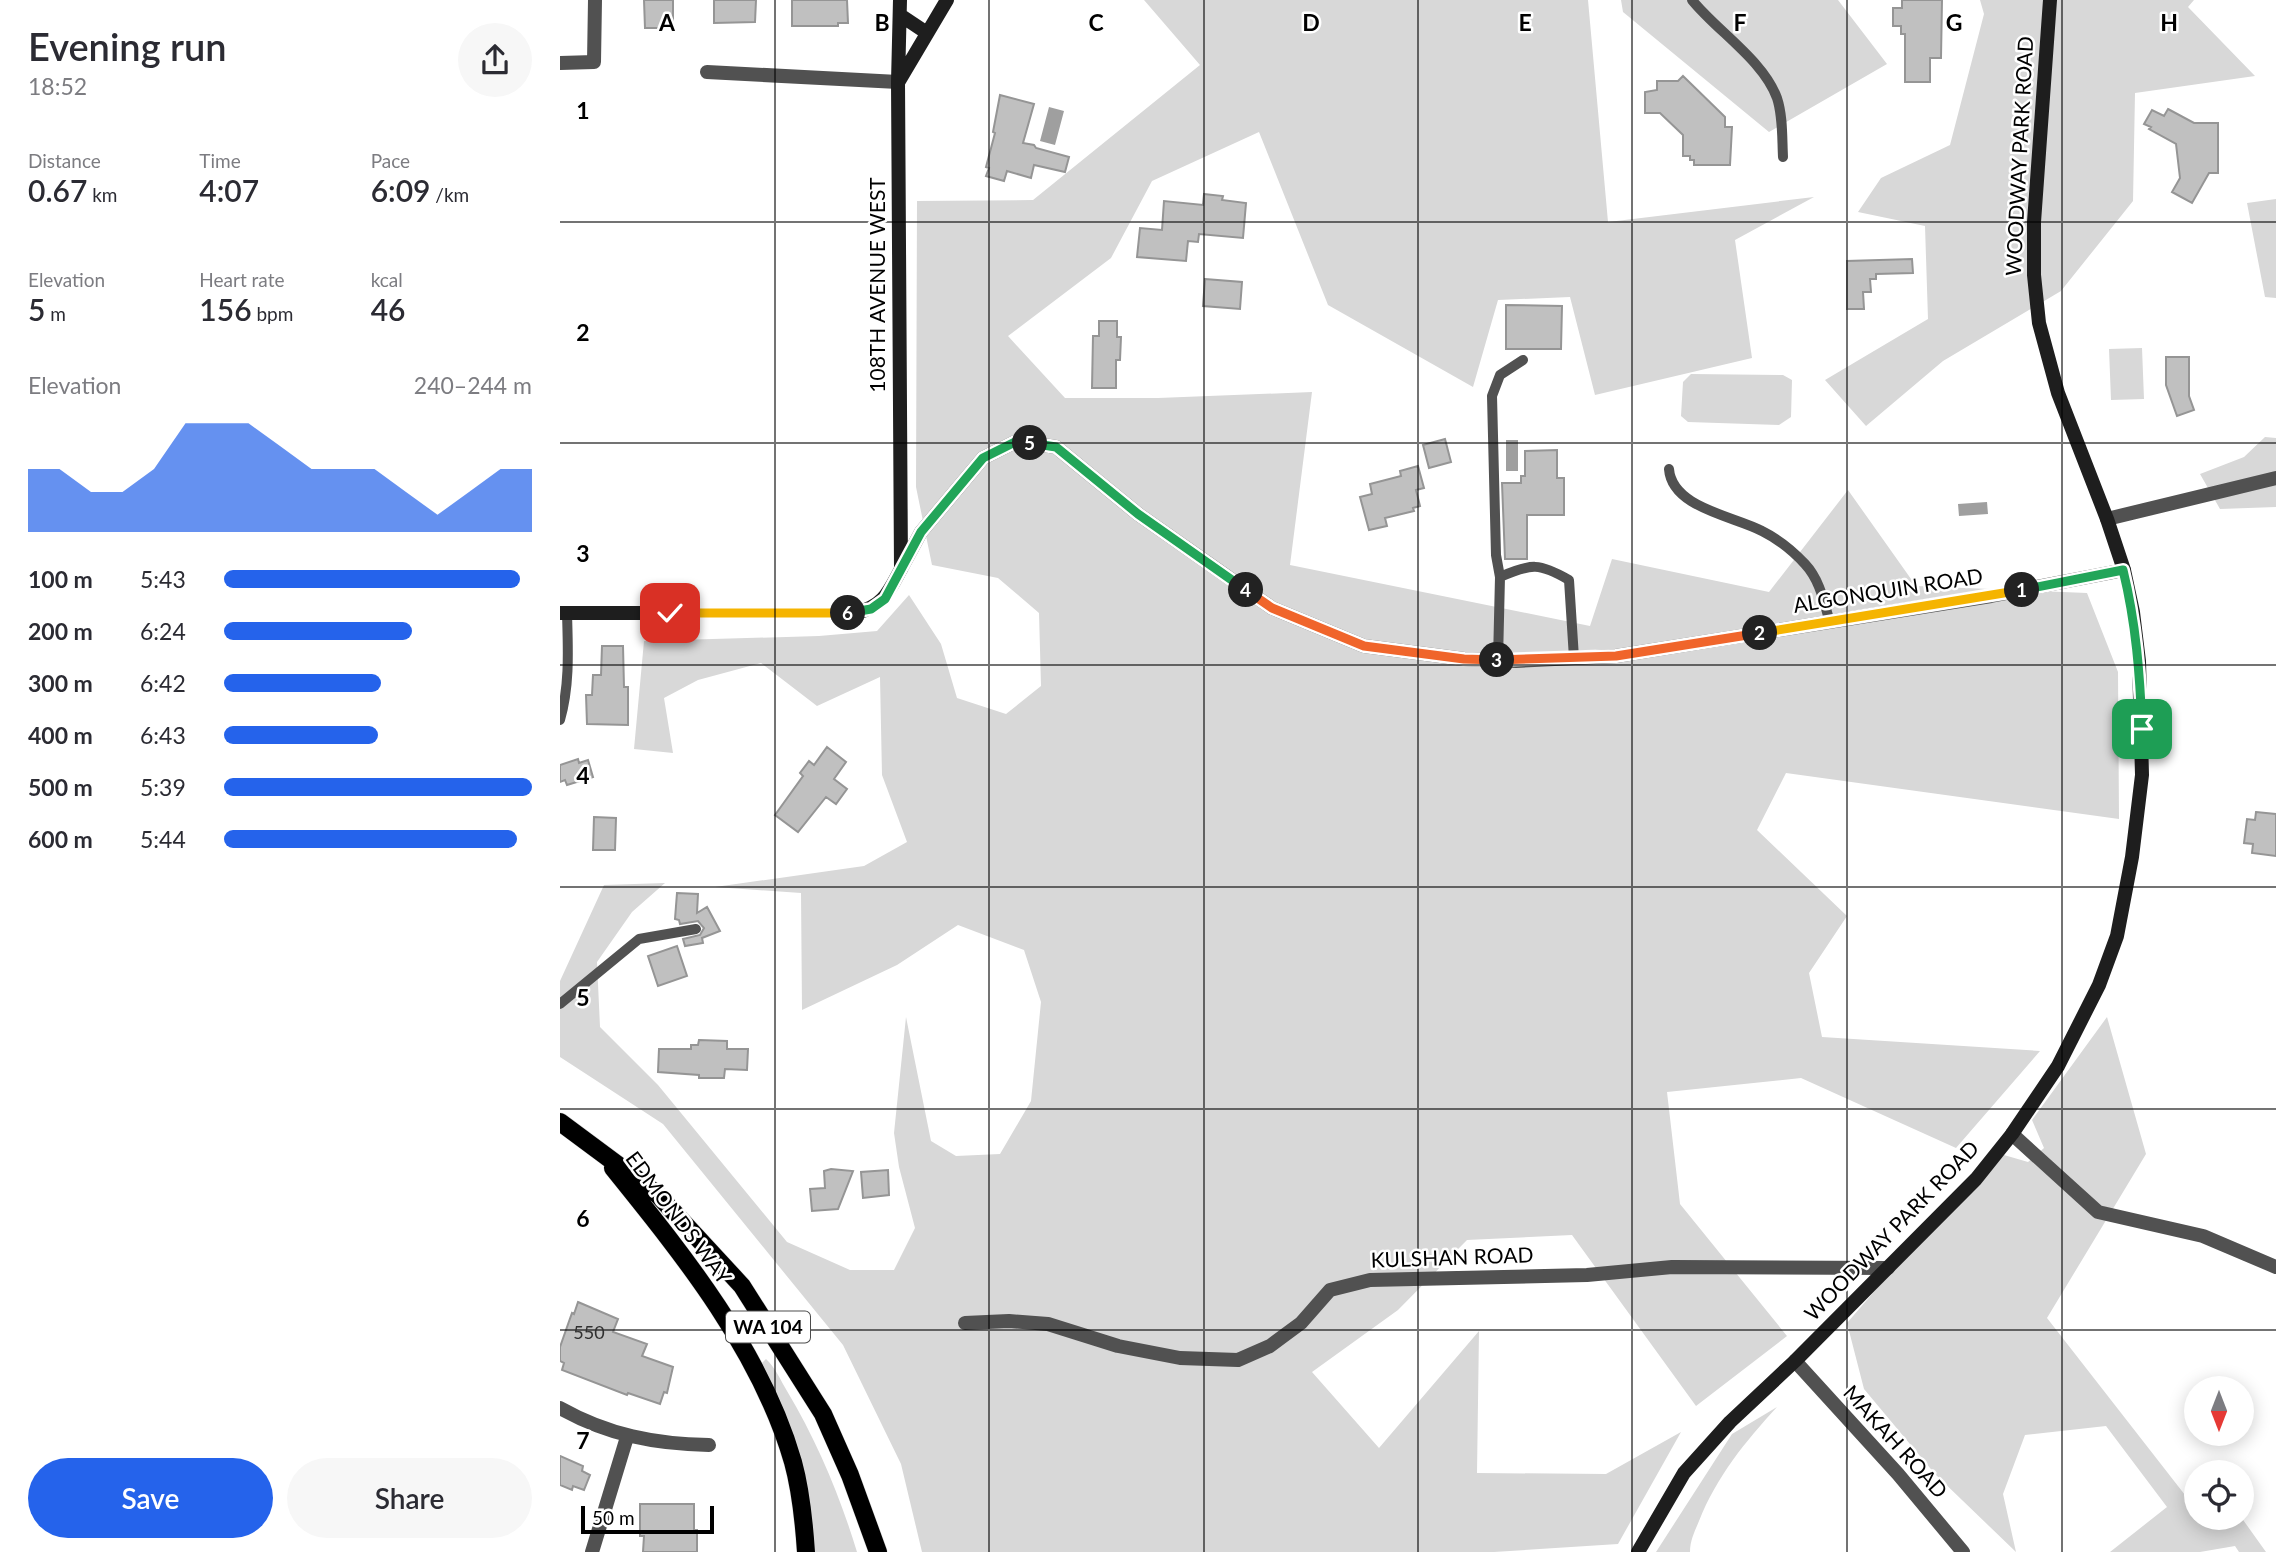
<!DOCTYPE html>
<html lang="en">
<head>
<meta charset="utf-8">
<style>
	body { margin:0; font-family:Lato,sans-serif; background:#f7f7f7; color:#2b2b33; height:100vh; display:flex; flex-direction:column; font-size:26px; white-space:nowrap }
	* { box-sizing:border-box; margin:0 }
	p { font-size:23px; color:#7c7c81 }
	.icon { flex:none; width:38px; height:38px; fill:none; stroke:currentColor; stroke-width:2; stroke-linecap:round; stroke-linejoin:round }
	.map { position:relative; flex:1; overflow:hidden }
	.drawer { display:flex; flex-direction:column; background:#fff; width:560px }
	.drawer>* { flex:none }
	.needle { width:46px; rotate:180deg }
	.fabs { position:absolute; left:1624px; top:1376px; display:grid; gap:14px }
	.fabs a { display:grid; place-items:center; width:70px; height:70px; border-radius:50%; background:#fff; box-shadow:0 4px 18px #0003; font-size:35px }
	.scale { position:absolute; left:21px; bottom:18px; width:133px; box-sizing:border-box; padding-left:7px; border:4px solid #000; border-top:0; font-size:19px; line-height:24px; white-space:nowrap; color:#000; -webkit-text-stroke:5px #fff; paint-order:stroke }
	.pin { position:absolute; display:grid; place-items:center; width:60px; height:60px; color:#fff; margin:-30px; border-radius:14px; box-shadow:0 4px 10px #0006 }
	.km { position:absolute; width:35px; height:35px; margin:-18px; border-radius:50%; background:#222; color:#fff; font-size:19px; line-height:35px; text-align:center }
	.round { display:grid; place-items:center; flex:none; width:74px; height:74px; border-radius:37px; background:#f7f7f7 }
	.overview { display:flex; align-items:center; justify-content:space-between; height:119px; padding:0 28px }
	h1 { font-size:38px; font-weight:600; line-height:52px }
	.stats { display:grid; grid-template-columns:repeat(3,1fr); gap:10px; height:119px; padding:7px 28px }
	.stats div { display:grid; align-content:center }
	.stats b { font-size:30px; font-weight:600 }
	.stats small { font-size:19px; font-weight:400 }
	.stats p { font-size:19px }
	.chart { height:196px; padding:14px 28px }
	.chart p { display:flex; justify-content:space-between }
	.chart svg { width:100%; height:126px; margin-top:7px; fill:#2563eb; opacity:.7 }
	.cta { display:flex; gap:14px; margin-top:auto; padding:14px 28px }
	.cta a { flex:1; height:80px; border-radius:42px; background:#2563eb; color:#fff; font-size:28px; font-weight:600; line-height:80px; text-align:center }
	.cta a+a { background:#f7f7f7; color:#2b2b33 }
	ul { padding:0 28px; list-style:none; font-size:23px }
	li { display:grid; grid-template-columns:112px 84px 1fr; align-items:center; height:52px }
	li i { height:18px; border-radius:9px; background:#2563eb }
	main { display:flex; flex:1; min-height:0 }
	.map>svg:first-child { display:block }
	.green { fill:#d8d8d8 }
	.water { fill:#9f9f9f }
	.building { fill:#c0c0c0; stroke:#959595; stroke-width:2 }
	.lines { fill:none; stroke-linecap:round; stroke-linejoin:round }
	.primary-casing { stroke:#dbdbdb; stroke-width:19 }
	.lane { stroke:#515151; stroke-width:10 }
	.street { stroke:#515151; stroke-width:14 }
	.secondary { stroke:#1e1e1e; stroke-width:14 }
	.primary { stroke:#000; stroke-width:18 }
	.split-1-casing { stroke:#fff; stroke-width:14 }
	.split-2-casing { stroke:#fff; stroke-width:14 }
	.split-3-casing { stroke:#fff; stroke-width:14 }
	.split-4-casing { stroke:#fff; stroke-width:14 }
	.split-5-casing { stroke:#fff; stroke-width:14 }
	.split-6-casing { stroke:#fff; stroke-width:14 }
	.split-7-casing { stroke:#fff; stroke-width:14 }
	.split-1 { stroke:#22a559; stroke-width:9 }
	.split-2 { stroke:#f5b400; stroke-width:9 }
	.split-3 { stroke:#f0652b; stroke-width:9 }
	.split-4 { stroke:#f0652b; stroke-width:9 }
	.split-5 { stroke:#22a559; stroke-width:9 }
	.split-6 { stroke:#22a559; stroke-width:9 }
	.split-7 { stroke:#f5b400; stroke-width:9 }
	.grid { fill:none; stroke:#000; stroke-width:2; stroke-opacity:0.55 }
	.labels { text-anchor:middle; stroke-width:5; stroke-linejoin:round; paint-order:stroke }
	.number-label { font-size:18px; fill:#303030 }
	.shield { fill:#fff; stroke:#4c4c4c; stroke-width:2 }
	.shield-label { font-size:19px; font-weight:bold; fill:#000 }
	.street-label { font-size:21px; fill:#000; stroke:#fff }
	.grid-label { font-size:23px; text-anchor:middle; font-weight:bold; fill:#000; stroke:#fff; stroke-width:5; stroke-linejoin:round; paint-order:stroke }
</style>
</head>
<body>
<main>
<section class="drawer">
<div class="overview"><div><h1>Evening run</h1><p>18:52</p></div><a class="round"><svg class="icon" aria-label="share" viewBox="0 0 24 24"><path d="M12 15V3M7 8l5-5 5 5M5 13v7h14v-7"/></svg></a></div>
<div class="stats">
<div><p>Distance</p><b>0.67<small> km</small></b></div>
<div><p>Time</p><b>4:07</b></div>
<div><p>Pace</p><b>6:09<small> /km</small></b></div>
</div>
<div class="stats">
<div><p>Elevation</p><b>5<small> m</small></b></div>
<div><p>Heart rate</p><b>156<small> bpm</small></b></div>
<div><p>kcal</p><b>46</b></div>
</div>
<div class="chart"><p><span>Elevation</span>240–244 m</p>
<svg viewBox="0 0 160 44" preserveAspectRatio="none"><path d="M0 44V22L10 22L20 30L30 30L40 22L50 6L60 6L70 6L80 14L90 22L100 22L110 22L120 30L130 38L140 30L150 22L160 22V44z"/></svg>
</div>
<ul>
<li><b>100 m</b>5:43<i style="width:96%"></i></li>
<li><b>200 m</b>6:24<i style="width:61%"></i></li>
<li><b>300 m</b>6:42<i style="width:51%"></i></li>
<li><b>400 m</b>6:43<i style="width:50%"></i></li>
<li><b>500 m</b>5:39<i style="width:100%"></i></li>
<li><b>600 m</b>5:44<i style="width:95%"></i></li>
</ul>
<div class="cta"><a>Save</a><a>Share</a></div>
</section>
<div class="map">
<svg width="1716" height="1552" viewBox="0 0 1716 1552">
	<rect width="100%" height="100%" fill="#fff"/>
	<!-- green -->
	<path class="green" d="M584 0H1028L1048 222 1254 197 1175 240 1192 358 1035 395 1010 297 938 300 913 387 768 305 699 132 592 181 551 258 448 336 505 398H598L752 392 730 565 1030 626 1052 559 1209 592 1288 490 1356 586 1527 593 1558 672 1559 819 1226 773 1197 830 1287 916 1249 973 1262 1037 1480 1051 1396 1148 1241 1078 1107 1092 1120 1204 1227 1336 1136 1406 1012 1235 907 1240 838 1310 752 1372 819 1448 919 1331 917 1473 1046 1474 1121 1432 1058 1544 934 1552H362L341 1464 283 1345 103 1124 0 1057V981L44 885 105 883 72 912 37 962 40 1027 98 1085 227 1242 290 1270H334L355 1228 339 1167 334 1133 346 1017 371 1141 396 1156 440 1154 471 1101 481 1002 464 950 398 925 337 965 242 1010 241 893 155 887 304 866 347 842 322 775 320 677 257 706 201 663 138 680 104 698 113 753 74 749 84 641 259 636 317 631 349 595 381 644 397 698 446 714 481 686 479 613 438 578 372 565 356 487 357 201 473 200 640 65Z
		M1061 0H1278L1327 64 1209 132 1063 12Z
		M1420 0H1634L1628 7 1695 76 1575 93 1573 201 1501 291 1383 361 1306 426 1265 380 1368 319 1365 226 1298 212 1321 178 1390 145 1424 14Z
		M1716 199V298L1705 297 1687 203Z
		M1582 348 1584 399 1551 400 1549 349Z
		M1131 374 1223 375 1232 380 1231 417 1219 425 1128 422 1121 416 1123 382Z
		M1705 437 1716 438V507L1660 509 1640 474 1684 457Z
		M1547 1017 1586 1154 1487 1318 1625 1495 1636 1489V1517H1681L1706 1552H1679L1675 1546 1640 1552H1550L1607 1507 1546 1426 1465 1435 1443 1494 1456 1552 1375 1474 1304 1389 1287 1323 1338 1264 1444 1155 1468 1162 1484 1148 1472 1120Z
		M206 1359C215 1367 221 1381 227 1391 257 1441 280 1496 297 1552H254L201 1364Z
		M1217 1407C1185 1442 1157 1476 1139 1521 1135 1531 1130 1540 1130 1552H1096L1172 1434Z"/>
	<!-- water -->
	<path class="water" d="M489 107 504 111 495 145 480 141Z
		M946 440H958V471H946Z
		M1427 502 1428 514 1399 516 1398 504Z"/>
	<!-- building -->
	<path class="building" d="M84 0H113V28H85Z
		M154 0H196L195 22 154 23Z
		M232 0H287L288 23H278V26H232Z
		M1342 0H1382L1381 58H1370V82H1345V34H1341V26H1333V8H1342Z
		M1123 76 1165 117V127H1172L1170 165H1134V160H1130V156H1123V135L1100 113H1085V92L1097 90V81H1118Z
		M440 95 474 104 463 143 474 145 476 148 509 157 505 172 474 165 471 178 447 171 444 181 426 176 429 168 426 167 435 133 433 132Z
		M1608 109 1634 123H1658V173H1649L1632 203 1612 192 1620 178 1616 144 1589 129 1591 127 1584 124 1592 110 1604 116Z
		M644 194 663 196 662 200 686 203 683 238 639 234 638 242 628 241 626 261 577 257 580 228 602 230 604 201 643 205Z
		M1352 259 1353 273 1316 274V279H1310L1311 292H1303L1304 309H1287V261Z
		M645 279 682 282 680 309 643 306Z
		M946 305 1002 306 1001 349H946Z
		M539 321H557V337H561L560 360H556V388H532L533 336H539Z
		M1606 357H1629V396L1634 410 1617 416 1606 385Z
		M885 439 891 462 869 468 863 445Z
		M997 450V478H1004V515H967V559H945L942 483H961V476H965V451Z
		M858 466 864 488 856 490 860 506 853 508 854 511 825 518 827 526 809 530 800 497 812 494 810 484 841 476 840 471Z
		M42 646H63L64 687H68V725L27 724 26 695H32L33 675H41Z
		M267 747 286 762 274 779 287 789 276 804 266 797 238 832 215 815 243 776 240 773 249 761 254 765Z
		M18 759 19 763 28 760 33 777 7 785 5 780 0 782V765Z
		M1696 812 1716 814V856L1692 853 1693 844 1684 843 1687 819 1695 820Z
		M34 817 56 818 55 850H33Z
		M117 893 138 894 137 913 147 907 160 931 142 938 143 943 125 946 123 939 140 935 144 928 138 921 120 924 119 920 115 919Z
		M117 946 127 976 98 986 88 956Z
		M139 1040 167 1041V1049H188L187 1070 165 1069 164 1078H139V1075L98 1072 99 1049H131V1045H138Z
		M271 1169 293 1171 278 1209 252 1211 250 1189 265 1188 264 1171Z
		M328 1170 329 1195 303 1198 301 1172Z
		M18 1302 58 1319 53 1332 87 1344 82 1356 113 1367 107 1393 104 1392 100 1404 68 1393 67 1395 2 1370 4 1363 0 1361V1347L12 1313 14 1314Z
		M0 1456 23 1466 22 1471 30 1475 24 1490 13 1486 12 1490 0 1485Z
		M80 1504H134V1530H137V1552H83L84 1536H80Z"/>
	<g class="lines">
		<defs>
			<path id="primary" d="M0 1122 97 1194 182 1286 263 1414 290 1475 318 1552
				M53 1168C124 1256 201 1351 233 1462 241 1491 244 1522 246 1552"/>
		</defs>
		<!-- primary casing -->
		<use href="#primary" class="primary-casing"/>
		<!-- lane -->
		<path class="lane" d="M1132 0C1157 31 1203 60 1217 98 1223 116 1222 138 1223 157
			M1109 469C1112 508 1174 516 1202 531 1218 539 1233 551 1245 564 1260 580 1264 602 1270 623
			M940 577C971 563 980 563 1009 580L1014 658
			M938 660 940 577 936 555 932 396 940 375 963 360
			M0 720C10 685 8 649 7 613
			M0 1004 79 939 136 929"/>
		<!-- street -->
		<path class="street" d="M0 63 34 62 35 0
			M147 72 338 82
			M1547 519 1716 478
			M341 569 361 532 423 458 457 441 496 447 578 514 712 608 804 646 904 659 956 661 1056 656 1431 596 1564 570
			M1452 1134 1538 1212 1643 1236 1716 1267
			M405 1323 449 1321 488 1324 558 1346 620 1358 678 1360 710 1346 741 1323 770 1290 810 1280 1027 1275 1112 1267 1328 1268
			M1235 1361 1338 1474 1403 1552
			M0 1408C48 1435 95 1444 149 1445
			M32 1552 67 1437"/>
		<!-- secondary -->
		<path class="secondary" d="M340 15 367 33
			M339 81 387 0
			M0 613H297C324 605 328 593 341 569L338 82 340 0
			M1078 1552 1124 1473 1170 1422 1235 1361 1416 1179 1452 1134 1498 1066 1539 985 1557 936 1572 857 1582 775 1579 661 1573 612 1564 570 1547 519 1498 393 1479 323 1474 275V222L1490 0"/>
		<!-- primary -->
		<use href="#primary" class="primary"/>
	</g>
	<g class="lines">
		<defs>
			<path id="split-1" d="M1462 590 1563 570C1576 623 1580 675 1582 729"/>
			<path id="split-2" d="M1200 633 1462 590"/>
			<path id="split-3" d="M937 660 1056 656 1200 633"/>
			<path id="split-4" d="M686 590 712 608 804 646 904 659 937 660"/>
			<path id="split-5" d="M470 443 496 447 578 514 686 590"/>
			<path id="split-6" d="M288 613 311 609 325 599 361 532 423 458 457 441 470 443"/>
			<path id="split-7" d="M110 613H288"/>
		</defs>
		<!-- split-1 casing -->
		<use href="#split-1" class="split-1-casing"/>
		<!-- split-2 casing -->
		<use href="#split-2" class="split-2-casing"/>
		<!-- split-3 casing -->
		<use href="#split-3" class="split-3-casing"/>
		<!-- split-4 casing -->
		<use href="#split-4" class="split-4-casing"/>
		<!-- split-5 casing -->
		<use href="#split-5" class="split-5-casing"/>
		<!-- split-6 casing -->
		<use href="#split-6" class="split-6-casing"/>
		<!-- split-7 casing -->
		<use href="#split-7" class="split-7-casing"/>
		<!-- split-1 -->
		<use href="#split-1" class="split-1"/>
		<!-- split-2 -->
		<use href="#split-2" class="split-2"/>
		<!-- split-3 -->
		<use href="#split-3" class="split-3"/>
		<!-- split-4 -->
		<use href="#split-4" class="split-4"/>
		<!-- split-5 -->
		<use href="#split-5" class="split-5"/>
		<!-- split-6 -->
		<use href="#split-6" class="split-6"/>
		<!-- split-7 -->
		<use href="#split-7" class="split-7"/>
	</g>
	<!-- grid -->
	<path class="grid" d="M215 0V1552M429 0V1552M644 0V1552M858 0V1552M1072 0V1552M1287 0V1552M1502 0V1552M0 222H1716M0 443H1716M0 665H1716M0 887H1716M0 1109H1716M0 1330H1716"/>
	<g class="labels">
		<!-- number labels -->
		<g class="number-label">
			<text x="29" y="1339">550</text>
		</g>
		<!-- shield labels -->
		<rect class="shield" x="166" y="1311.5" width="84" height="31" rx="5"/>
		<g class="shield-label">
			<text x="208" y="1334">WA 104</text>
		</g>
		<!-- street labels -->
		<g class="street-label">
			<text transform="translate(1460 156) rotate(-87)" y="7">WOODWAY PARK ROAD</text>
			<text transform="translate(318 285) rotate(-90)" y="7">108TH AVENUE WEST</text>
			<text transform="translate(1328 591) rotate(-9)" y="7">ALGONQUIN ROAD</text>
			<text transform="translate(118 1218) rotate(53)" y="7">EDMONDS WAY</text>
			<text transform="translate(1332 1231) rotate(-46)" y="7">WOODWAY PARK ROAD</text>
			<text transform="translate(892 1258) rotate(-2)" y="7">KULSHAN ROAD</text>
			<text transform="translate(1335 1442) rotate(48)" y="7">MAKAH ROAD</text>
		</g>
	</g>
	<g class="grid-label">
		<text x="107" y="31">A</text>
		<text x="322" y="31">B</text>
		<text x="536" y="31">C</text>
		<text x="751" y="31">D</text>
		<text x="965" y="31">E</text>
		<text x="1180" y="31">F</text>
		<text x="1394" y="31">G</text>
		<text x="1609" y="31">H</text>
		<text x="23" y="119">1</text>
		<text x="23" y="341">2</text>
		<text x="23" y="562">3</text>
		<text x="23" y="784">4</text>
		<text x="23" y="1006">5</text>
		<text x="23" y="1227">6</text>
		<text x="23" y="1449">7</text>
	</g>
</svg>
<div class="fabs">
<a><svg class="needle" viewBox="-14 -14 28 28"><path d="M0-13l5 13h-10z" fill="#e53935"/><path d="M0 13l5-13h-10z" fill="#7c7c81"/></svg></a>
<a><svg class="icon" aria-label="locate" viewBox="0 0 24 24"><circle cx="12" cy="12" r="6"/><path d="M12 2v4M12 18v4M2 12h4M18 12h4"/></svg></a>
</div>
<div class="scale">50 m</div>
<div class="pin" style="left:1582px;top:729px;background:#1e9e55"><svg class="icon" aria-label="arrive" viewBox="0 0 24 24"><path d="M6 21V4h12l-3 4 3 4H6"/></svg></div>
<div class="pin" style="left:110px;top:613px;background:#d93025"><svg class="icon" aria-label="check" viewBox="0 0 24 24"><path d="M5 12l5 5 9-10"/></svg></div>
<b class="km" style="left:1462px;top:590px">1</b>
<b class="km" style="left:1200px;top:633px">2</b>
<b class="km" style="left:937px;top:660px">3</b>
<b class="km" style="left:686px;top:590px">4</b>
<b class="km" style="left:470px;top:443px">5</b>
<b class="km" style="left:288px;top:613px">6</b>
</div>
</main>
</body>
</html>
